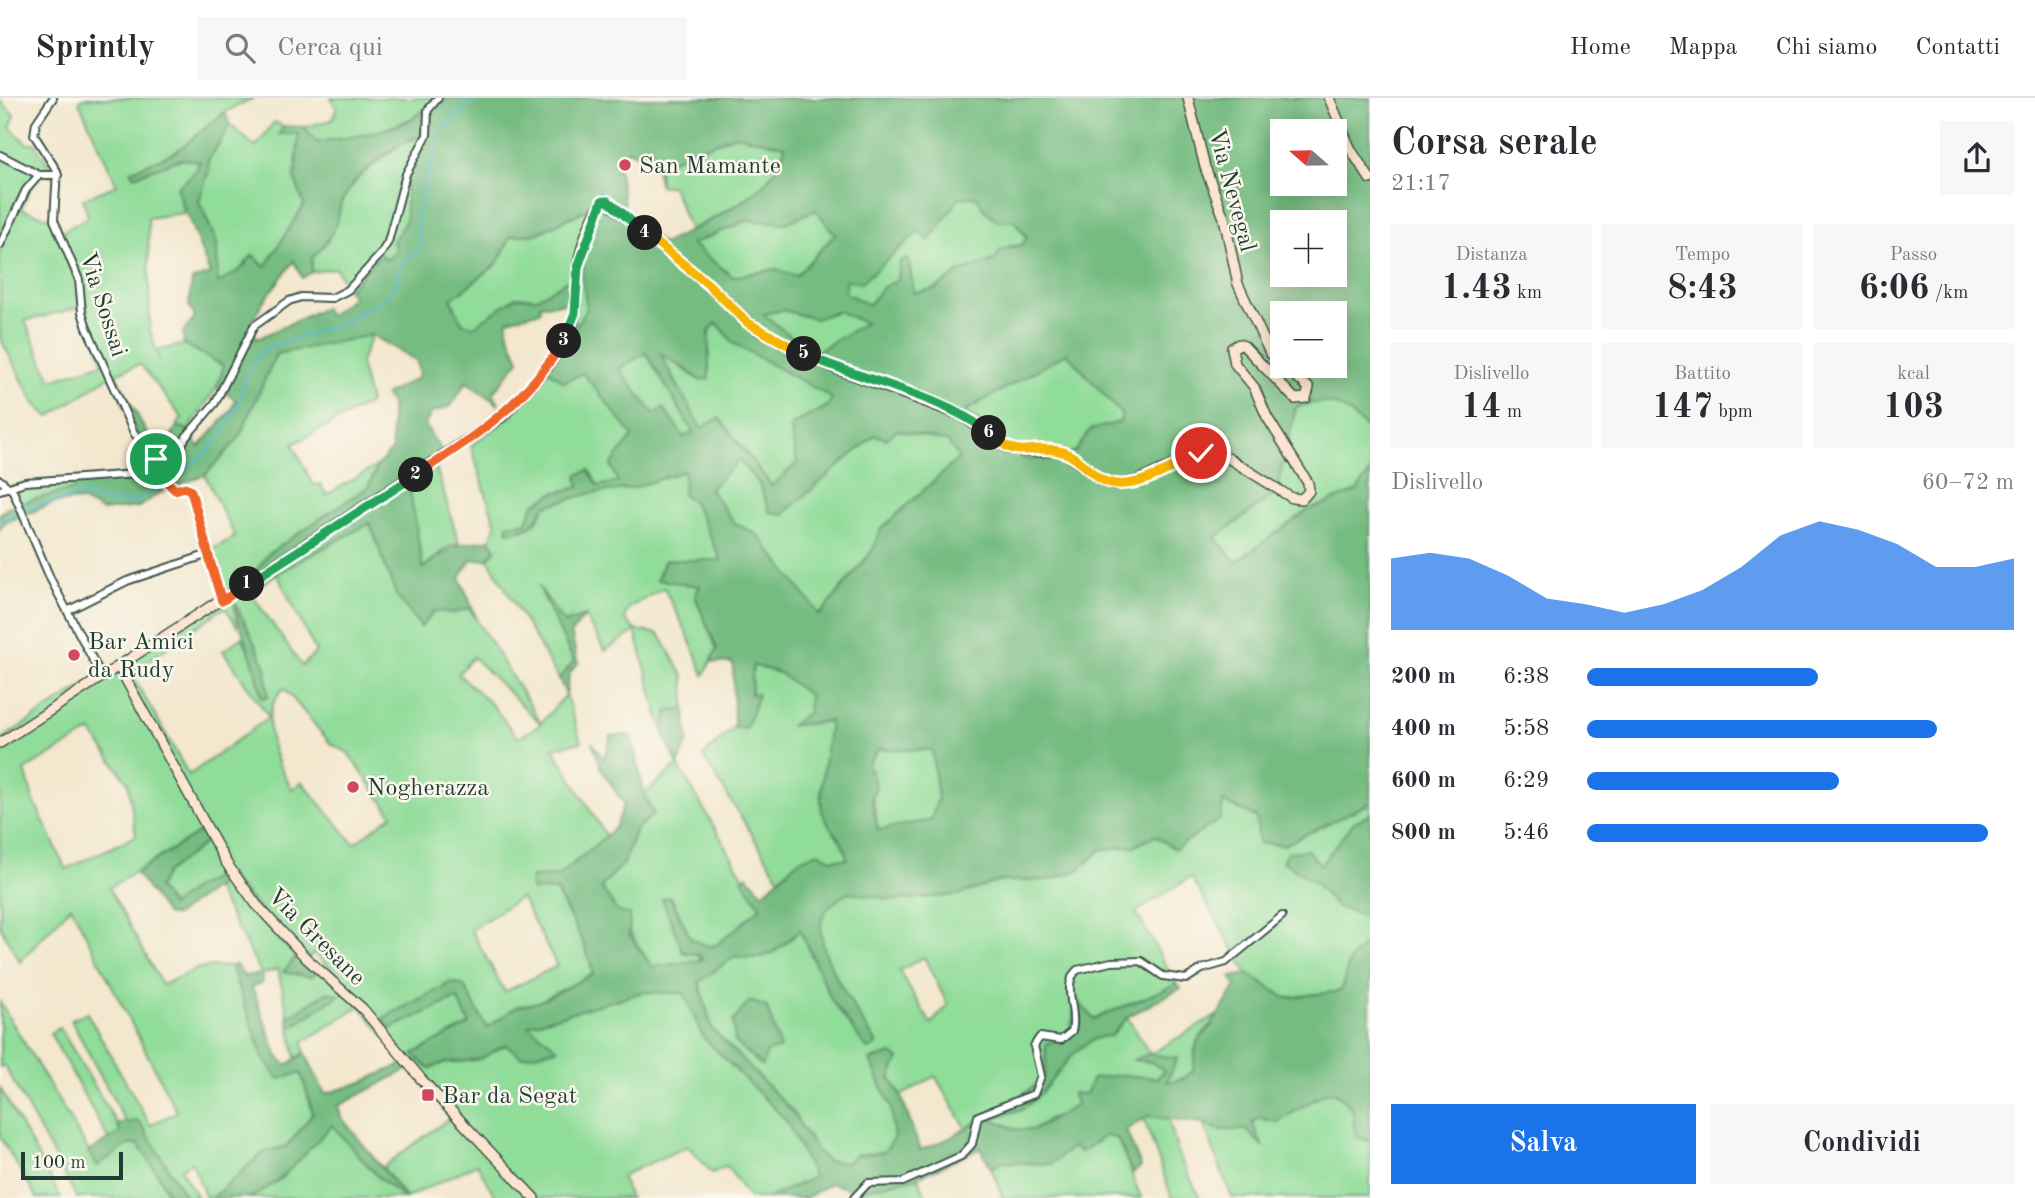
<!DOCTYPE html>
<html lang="it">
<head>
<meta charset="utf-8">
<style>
	body { margin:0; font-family:"Old Standard TT",serif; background:#f7f7f7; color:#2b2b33; height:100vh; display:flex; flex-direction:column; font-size:26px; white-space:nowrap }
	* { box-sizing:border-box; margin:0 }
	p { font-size:23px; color:#7c7c81 }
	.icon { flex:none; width:38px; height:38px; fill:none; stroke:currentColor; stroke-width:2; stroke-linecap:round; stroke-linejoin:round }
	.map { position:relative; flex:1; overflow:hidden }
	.panel { display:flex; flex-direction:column; background:#fff; width:665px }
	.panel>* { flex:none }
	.needle { width:46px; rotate:290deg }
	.fabs { position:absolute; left:1270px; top:21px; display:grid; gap:14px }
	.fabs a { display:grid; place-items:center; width:77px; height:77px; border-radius:0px; background:#fff; box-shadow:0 4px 18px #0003; font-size:35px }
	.scale { position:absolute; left:21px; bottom:18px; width:102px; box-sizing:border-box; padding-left:7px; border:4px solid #1f3d34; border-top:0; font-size:19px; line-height:24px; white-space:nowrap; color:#1f3d34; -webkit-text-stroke:5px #fbf7ec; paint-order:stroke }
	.pin { position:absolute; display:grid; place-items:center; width:60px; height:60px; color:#fff; margin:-30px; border:4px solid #fff; border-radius:50%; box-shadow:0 2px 7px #0007 }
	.km { position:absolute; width:35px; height:35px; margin:-18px; border-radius:50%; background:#222; color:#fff; font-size:19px; line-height:35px; text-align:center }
	.round { display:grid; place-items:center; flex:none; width:74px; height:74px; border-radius:0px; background:#f7f7f7 }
	.headline { display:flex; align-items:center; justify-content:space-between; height:119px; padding:0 21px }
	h1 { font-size:38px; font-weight:800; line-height:52px }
	.metrics { display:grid; grid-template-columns:repeat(3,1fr); gap:10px; height:119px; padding:7px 21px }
	.metrics div { display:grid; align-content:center; border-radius:0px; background:#f7f7f7; text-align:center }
	.metrics b { font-size:35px; font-weight:800 }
	.metrics small { font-size:19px; font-weight:400 }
	.metrics p { font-size:19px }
	.chart { height:196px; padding:14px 21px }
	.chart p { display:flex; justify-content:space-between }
	.chart svg { width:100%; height:126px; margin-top:7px; fill:#1a73e8; opacity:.7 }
	.primary-button { display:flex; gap:14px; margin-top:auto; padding:14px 21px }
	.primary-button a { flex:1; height:80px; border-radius:0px; background:#1a73e8; color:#fff; font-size:28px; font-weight:800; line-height:80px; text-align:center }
	.primary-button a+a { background:#f7f7f7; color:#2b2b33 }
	ul { padding:0 21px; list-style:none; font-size:23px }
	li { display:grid; grid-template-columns:112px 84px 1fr; align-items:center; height:52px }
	li i { height:18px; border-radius:9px; background:#1a73e8 }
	header { display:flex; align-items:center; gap:42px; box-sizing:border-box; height:98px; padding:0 35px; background:#fff; border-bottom:2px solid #e1e1e2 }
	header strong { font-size:33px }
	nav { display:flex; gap:38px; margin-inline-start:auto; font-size:24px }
	.search { width:490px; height:63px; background:#f7f7f7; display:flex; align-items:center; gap:18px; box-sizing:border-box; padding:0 24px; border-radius:0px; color:#7c7c81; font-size:26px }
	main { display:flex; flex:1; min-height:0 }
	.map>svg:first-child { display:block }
	.green { fill:#90dc99; stroke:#588c66; stroke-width:2; fill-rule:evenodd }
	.forest { fill:#74bc81; stroke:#4a7c5a; stroke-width:2; fill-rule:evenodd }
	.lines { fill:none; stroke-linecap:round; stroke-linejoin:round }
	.stream { stroke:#59b7d7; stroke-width:2 }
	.street-casing { stroke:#3f564b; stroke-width:10 }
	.secondary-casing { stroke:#3f564b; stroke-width:12 }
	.street { stroke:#fff; stroke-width:6 }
	.secondary { stroke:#fce5d0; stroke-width:9 }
	.split-1-casing { stroke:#fff; stroke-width:14 }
	.split-2-casing { stroke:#fff; stroke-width:14 }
	.split-3-casing { stroke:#fff; stroke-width:14 }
	.split-4-casing { stroke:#fff; stroke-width:14 }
	.split-5-casing { stroke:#fff; stroke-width:14 }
	.split-6-casing { stroke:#fff; stroke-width:14 }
	.split-7-casing { stroke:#fff; stroke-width:14 }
	.split-1 { stroke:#f0652b; stroke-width:9 }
	.split-2 { stroke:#22a559; stroke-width:9 }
	.split-3 { stroke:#f0652b; stroke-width:9 }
	.split-4 { stroke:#22a559; stroke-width:9 }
	.split-5 { stroke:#f5b400; stroke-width:9 }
	.split-6 { stroke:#22a559; stroke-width:9 }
	.split-7 { stroke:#f5b400; stroke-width:9 }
	.poi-dot { fill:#d1495b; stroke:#fbf7ec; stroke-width:2.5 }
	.labels { text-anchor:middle; stroke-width:5; stroke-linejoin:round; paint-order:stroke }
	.poi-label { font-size:24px; fill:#1f3d34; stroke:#fbf7ec; text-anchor:start }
	.street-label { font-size:24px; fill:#1f3d34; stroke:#fbf7ec }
</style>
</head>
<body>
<header>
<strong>Sprintly</strong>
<div class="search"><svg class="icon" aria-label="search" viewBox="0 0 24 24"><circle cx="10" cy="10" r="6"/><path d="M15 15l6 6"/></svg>Cerca qui</div>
<nav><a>Home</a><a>Mappa</a><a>Chi siamo</a><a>Contatti</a></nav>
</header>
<main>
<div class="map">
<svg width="1370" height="1100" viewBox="0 0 1370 1100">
	<rect width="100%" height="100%" fill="#fbf7ec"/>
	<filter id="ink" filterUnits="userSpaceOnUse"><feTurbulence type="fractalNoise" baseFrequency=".0143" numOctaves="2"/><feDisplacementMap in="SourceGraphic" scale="14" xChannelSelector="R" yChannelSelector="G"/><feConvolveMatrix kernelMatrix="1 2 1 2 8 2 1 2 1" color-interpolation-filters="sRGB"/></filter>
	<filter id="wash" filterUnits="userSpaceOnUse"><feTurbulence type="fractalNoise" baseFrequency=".00686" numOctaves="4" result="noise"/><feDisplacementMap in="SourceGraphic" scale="28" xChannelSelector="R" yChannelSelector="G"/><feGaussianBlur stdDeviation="1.57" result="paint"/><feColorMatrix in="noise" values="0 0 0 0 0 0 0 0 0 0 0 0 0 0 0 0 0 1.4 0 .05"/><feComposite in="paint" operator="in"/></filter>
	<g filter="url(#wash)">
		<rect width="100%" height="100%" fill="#f3e7ce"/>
		<!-- green -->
		<path class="green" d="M82 0H254L225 14 177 53 131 74 134 77 181 61 200 63 196 73 177 90 184 115 148 120 150 232 159 262 157 253 184 246 224 268 217 289 188 332 177 328 182 320 140 266 110 278 49 319 35 306 0 240V2L15 18 10 29 27 46 35 45 56 79 43 75 30 90 21 111 57 122 61 134 88 119 83 101 117 87 79 4ZM84 208 103 265 51 282 25 223Z
			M331 0H438C410 32 356 39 316 44L304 29 332 22 337 11Z
			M274 24 283 28 280 35H299L295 81 304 107 265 169 253 157 241 171 217 186C221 156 203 134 199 106 198 91 211 78 208 63L230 27 256 49Z
			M427 37 406 76V122L393 144 397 151 387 162 381 157 348 192 336 170 312 174V160L327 144 337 123 341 104 359 79 407 41Z
			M735 37 785 47C777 92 726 113 690 132L672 88H660L659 67Z
			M977 98 1014 123 1027 139 1022 147 1009 148 994 162 960 174 935 191 914 195 909 162 900 163 898 181 881 191 869 207 845 195 846 182 861 185 918 133 929 142 959 100Z
			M594 108 582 178 587 211 570 236 572 205 568 182 537 200 516 199 474 228 462 226 451 201 497 166 511 138 536 136Z
			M816 112 835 136 796 178 776 171 733 179 691 146 748 122 786 125Z
			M783 212 815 221 838 212 865 225 816 254 799 245 763 216Z
			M717 225 733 245 832 299 828 308 790 328 797 365 772 388 720 321 701 331 658 253 699 282 709 233Z
			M372 237 360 265 370 305 293 346 313 387 321 386 326 397 378 367 369 388 268 456 277 475 370 425 386 471 421 529 434 513 455 515 469 510 541 625 566 597 581 644 553 650 606 738 558 778 532 779 531 791 556 793C569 819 589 849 593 876L538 904 516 909 487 930 464 888 452 884 383 921 390 931 457 900 470 926 414 956 430 971C449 961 455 966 475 962 485 961 496 950 507 947L522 959 557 951 527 927 643 894 685 895 703 939 786 1022 815 1079 769 1100H749L727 1068 712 1075 688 1048 621 1078 630 1100H496L477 1066 406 1100 383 1069 451 1019 360 908 303 944 305 955 296 961 290 930 338 898 328 894 288 919 278 871 262 876 215 790 225 783 296 859 284 874 310 879 320 872 360 908 365 902 314 855 307 861 229 779 194 790 172 809 158 790 166 775 206 744 201 733 109 790 162 887 199 870 231 868 263 959 301 975 313 1016 287 1048 264 1054 212 1100H206L192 1064 181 1071 197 1100H187L139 1023 126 1025 71 922 87 915 150 1027 177 1014 71 808 20 864 0 828V642L224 496 209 453 235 439 205 377 239 340 276 256ZM277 476 316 554 302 568 250 494ZM234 506 268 599H261L258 572 242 539 223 553 269 619 189 677 131 575 225 509 238 530ZM473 559 541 626 518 640 492 607 458 576ZM284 590 330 645 348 655 392 717 354 746 302 684 292 691C274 662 256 617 284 590ZM91 633 128 685 136 738 66 771 33 701 25 672ZM521 799 557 868 505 894 471 832Z
			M646 254 694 335 684 339 654 317 619 270Z
			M1067 255 1122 317 1120 324 1090 332 1075 354 1026 362 965 313Z
			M547 271 583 275 633 338 611 367 619 384 598 388 589 372 579 389 554 395 534 406 536 425 545 408 592 395 633 390 684 372 693 403 722 462H665L657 481 701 488 695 498 717 551 704 577 686 533 664 490 629 510 624 520 635 532 659 536 684 579 685 610 667 614 663 634 635 533 605 553 585 518 564 526 541 493 574 564 559 581 488 461 496 451 490 442 496 428 471 348 511 318Z
			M1318 302 1346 311 1370 333V374L1357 393 1307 413 1235 465 1215 440 1276 395 1296 309Z
			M897 332 949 344 959 360 880 432 873 452 820 517 757 436 734 425 710 391 738 361 759 386 770 414 782 416 875 337Z
			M433 360 459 445 448 449 423 470 407 376Z
			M77 381 74 391 20 405 12 388Z
			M752 567 779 575 809 597 808 615 792 627 830 623C829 641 818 701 823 715 831 734 845 740 847 762H799L779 780 703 658 734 629 746 631 758 596H751Z
			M878 651 932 652 938 700 931 722 878 733 868 666Z
			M678 667 761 809 718 846 709 849 691 841 671 799 663 801 702 863 652 869 601 789 623 766 636 731 654 716 644 696Z
			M1223 704 1256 719 1284 747 1370 705V717L1354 724 1321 767 1282 762 1316 785 1336 809 1370 820V845L1364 846 1350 861 1341 893 1286 900 1248 876 1191 779 1136 814 1175 884 1173 888 1093 921 1076 902 1069 940 1046 945 1045 977 1034 989 966 1030 935 978 901 998 890 979 871 963 891 1009 894 1041 884 1054 856 1057 846 1065 828 1063 817 1054 792 1013 712 931 699 884 735 858C769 865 777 853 800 832L832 903 877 946C860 918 812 854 822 821 825 809 839 800 848 794L895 802 958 797 999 783 1049 782 1078 772 1102 751 1135 748ZM924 859 948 907 931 926 899 873Z
			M0 904 97 1067 128 1047 138 1046 159 1078 170 1100H77L4 967 0 969Z
			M1219 916C1213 925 1204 933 1198 943 1186 963 1213 975 1166 985L1177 960 1150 956 1134 962 1151 964 1165 972 1157 980 1123 977 1086 996 1063 1018 1048 1021 1034 1032 1015 1031 990 1020C1000 1017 1017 1015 1026 1008 1052 988 1075 936 1111 938L1127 919 1150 956Z
			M60 930 117 1026 121 1035 109 1042 50 935Z
			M0 990 61 1100H37L0 1039Z
			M1335 994 1352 1010 1356 1039 1370 1043V1100H1232L1203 1025 1219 1032H1247L1262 1047 1252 1024 1260 1020 1277 1024 1325 995Z
			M1148 1018H1168L1179 1058 1200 1100H1172L1144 1021Z
			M332 1027 378 1079 404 1100H249L282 1080 293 1065Z
			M1105 1038 1117 1039 1141 1100H1000L1003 1098 991 1070 1002 1064 1050 1066 1073 1049 1081 1054Z
			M918 1079 927 1100H862L856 1093Z"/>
		<!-- forest -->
		<path class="forest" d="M438 0H1370V333C1343 309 1333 297 1296 309L1276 395 1215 440 1236 464 1307 413 1357 393 1370 374V705L1284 747 1259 745 1256 719 1223 704 1220 721 1175 751 1155 738 1135 748 1102 751 1078 772 1049 782 999 783 958 797 895 802 848 794C839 800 825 810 822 821 813 855 860 918 877 946L868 952 832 903 800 832C777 853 768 864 735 858L699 884 712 931 792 1013 817 1054 828 1063 846 1065 856 1057 884 1054 894 1041 891 1009 870 962 892 956 899 961 890 980 901 998 920 1052 948 1041 1034 989 1045 977 1046 945 1070 940 1076 901 1094 921 1173 888 1175 884 1181 890 1127 919 1111 938C1072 936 1053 994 1023 1010 1013 1015 1001 1017 990 1020L1015 1031 1034 1032 1077 1007 1072 995 1086 996 1093 980 1123 977 1157 980 1165 973 1151 964 1132 962 1150 956 1177 960 1167 984 1183 981 1193 973 1197 944 1210 930 1236 888 1231 879 1248 876 1286 900 1341 893 1350 861 1364 846 1370 845V1043L1356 1039 1352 1010 1335 994 1325 995 1277 1024 1260 1020 1252 1024 1263 1049 1247 1032H1219L1203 1025 1148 1018 1126 1032 1141 1069 1133 1075 1117 1040 1105 1038 1081 1054 1073 1049 1051 1066 1002 1064 991 1070 981 1050 918 1079 856 1093 831 1085 806 1100H769L814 1079 786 1022 703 939 684 895 643 894 528 927 558 950 522 959 506 947C495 950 485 961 475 962 455 965 449 961 429 971L413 956 470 926 457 900 390 931 383 920 452 884 464 888 487 930 516 909 539 904 593 876C589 849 569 819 557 793L531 792 532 779 558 778 583 758 615 730 624 706 602 672 592 644 604 661 611 638 631 637 647 706 654 716 636 731 623 766 601 789 617 813 630 817 629 837 652 869 702 862 700 857 683 854 662 801 670 799 691 841 710 849 718 846 761 809 742 781 747 777 763 795 799 762 818 754 831 761H847C845 739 827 733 822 713 818 696 828 643 830 623L790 628 808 615 809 597 779 575 753 567 751 596H758L746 631 734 629 733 565 711 564 717 551 695 498 700 488 657 482 665 462H721L693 403 683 397 684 373 633 390 592 395 545 408C536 426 529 433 507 434L508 427 526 425 534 406 554 395 579 389 577 377 589 372 598 388 618 384 611 367 633 338 583 275 564 284 547 271 587 211 582 178 593 108 536 136 511 138 497 166 451 201 462 225 474 228 516 199 537 200 568 182 572 205 540 207 541 213 508 222 507 232 519 262 493 295 499 307 466 284 451 308 431 315 425 327 442 354 407 377 423 470C453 448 453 446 490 442L496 451 488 461 471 462 460 480 477 521 469 510 455 515 434 513 421 529 396 497 370 425 277 475 252 478 268 456 369 388 378 367 392 352 391 306 385 297 419 279 417 263 372 237 276 256 239 340 205 377 161 394 139 409 102 413 81 402 54 405 4 425 0 431V416L10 408 74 391 77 381 147 376 155 370 159 361 137 336 110 277H116L151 343 165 348 177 328 188 332 199 349 230 314 236 302 217 289 224 268 184 246 183 234 195 220 189 207 192 182 210 176 177 90 196 73 200 63 181 61 134 78 131 73 177 53 225 14 230 27 208 63 209 72 199 103 217 145 218 185 241 171 253 157 265 169 304 107 295 81 299 36H279L283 28 304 29 316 44C356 39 410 32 438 0ZM1283 33H1335V86H1283ZM427 37 406 76V122L393 144 397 151 387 162 380 157 348 192 353 199 329 218 324 210 257 241 251 226 262 205 294 163 302 180 312 174V160C323 149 332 138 337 124 339 117 339 109 342 103 357 73 395 43 427 37ZM735 37 785 48C776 98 704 125 663 146L621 113 624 106 617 62 628 52 654 65 660 88 659 67ZM977 98 982 109 997 123H1014L1027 139 1022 147 1001 152 994 162 960 174 935 191 914 195 908 161 900 163 898 181 881 191 869 207 845 195 846 182 861 185 918 134 929 142 960 100ZM816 112 835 137 796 178 776 171 733 179 692 146 748 122 786 125ZM1283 124H1335V177H1283ZM783 212 815 221 838 213 865 225 816 254 799 245 763 216ZM1283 215H1335V268H1283ZM717 225 733 245 832 300 828 308 790 328 797 365 772 388 719 320 701 330 660 255C673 264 689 271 699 282L709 281V233ZM646 255 693 334V335L684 339 663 310 654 316 619 271ZM1067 255 1122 317 1120 324 1090 332 1075 354 1026 362 965 313ZM897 332 948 344 959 360 880 432 873 452 820 517 757 436 734 425 710 391 739 362 759 385 770 414 782 417 875 337 886 341ZM878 651 932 652 938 700 931 722 878 732 871 700 876 688 868 666Z
			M538 487 564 525 585 518 571 535 578 565 569 576 566 597 559 581 574 563Z
			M234 502 266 569 268 599 262 600C257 565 240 537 234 502Z
			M685 610 688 643 678 667 663 634 667 614Z
			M1370 717V820L1336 809 1316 785 1282 763 1288 754 1307 752 1321 767 1354 724Z
			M201 733 206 744 166 775 158 790 171 808 194 790 222 776 229 779 320 872 310 879 283 874 296 859 225 783 175 818 166 816 136 775Z
			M235 866 244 878 262 876 263 884 252 889 278 959 287 967 305 955 325 996 360 985 405 965 409 971 338 1008 341 1019 406 1100 378 1079 332 1027C308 1051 282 1087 250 1099 240 1100 223 1100 212 1100L264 1054 287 1048 313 1015 301 975 278 981 263 959 231 868Z
			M328 894 339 897 290 930 288 919Z
			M750 903 767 909 780 950 767 954 762 968 735 944 733 923Z
			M139 1023 180 1089 187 1100H170L159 1078 138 1046 128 1047 97 1068 88 1054 120 1035 117 1026Z"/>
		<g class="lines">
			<!-- stream -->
			<path class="stream" d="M23 412 82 397 103 404 138 403 153 394 205 356 221 337 238 307 248 274 263 251 339 226 378 205 395 191 402 164 422 150 417 132 418 112 435 55 443 32 473 0
				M0 425 18 414"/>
		</g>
	</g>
	<g filter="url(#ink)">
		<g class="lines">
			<defs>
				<path id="street" d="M53 0 36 25 34 37 57 73 54 122 79 182 82 214 87 230 134 335 157 363 155 372
					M0 57 39 77H58
					M0 147 26 92 39 77
					M155 372 174 391 185 389 191 393C202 430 210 466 222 503
					M0 382 13 393 51 482 102 579
					M0 392 25 384 151 375 173 361 186 339 215 305 254 228 289 203 301 199 332 200 348 192 380 157 388 144 406 76 427 37 428 12 438 0
					M67 513 127 483 206 457
					M854 1100 868 1085 903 1084 961 1058 972 1046 978 1018 1034 996 1041 978 1034 948 1040 939 1061 942 1072 933C1078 913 1061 888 1077 872L1111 864 1141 863 1163 878 1186 881 1202 871 1226 864 1282 818"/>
				<path id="secondary" d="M1329 0 1351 52 1370 81
					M119 569 227 766 256 806 307 861 363 911 422 982 534 1100
					M0 645 502 319C527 292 561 260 573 225 578 209 576 193 577 177 578 157 590 117 604 102L694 174 756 231 834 270 961 317 1008 350 1023 354 1062 353 1103 382 1115 387 1136 383 1201 355 1213 354 1228 360 1292 400 1302 401 1309 393 1308 385 1267 319 1254 289 1235 266 1232 250 1239 246 1244 248 1295 301 1306 300 1309 290 1270 255 1238 186 1224 120 1205 69 1188 0"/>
			</defs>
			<!-- street casing -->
			<use href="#street" class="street-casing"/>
			<!-- secondary casing -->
			<use href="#secondary" class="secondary-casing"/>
			<!-- street -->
			<use href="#street" class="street"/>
			<!-- secondary -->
			<use href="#secondary" class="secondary"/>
		</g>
	</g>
	<g class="lines" filter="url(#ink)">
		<defs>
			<path id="split-1" d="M156 361 155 372 175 392 185 389 191 393C202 430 210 466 222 503L247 486"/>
			<path id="split-2" d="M247 486 416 377"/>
			<path id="split-3" d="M416 377C479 335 522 309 564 243"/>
			<path id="split-4" d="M564 243 575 215 578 169 602 103H608L645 135"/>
			<path id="split-5" d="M645 135 709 187 748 225 804 256"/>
			<path id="split-6" d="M804 256C858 281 947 299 989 335"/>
			<path id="split-7" d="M989 335C1021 365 1026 345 1059 353 1075 356 1086 371 1099 380 1129 400 1173 367 1201 355"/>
		</defs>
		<!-- split-1 casing -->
		<use href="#split-1" class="split-1-casing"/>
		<!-- split-2 casing -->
		<use href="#split-2" class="split-2-casing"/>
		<!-- split-3 casing -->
		<use href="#split-3" class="split-3-casing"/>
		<!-- split-4 casing -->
		<use href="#split-4" class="split-4-casing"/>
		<!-- split-5 casing -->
		<use href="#split-5" class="split-5-casing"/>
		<!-- split-6 casing -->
		<use href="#split-6" class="split-6-casing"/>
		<!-- split-7 casing -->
		<use href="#split-7" class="split-7-casing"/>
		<!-- split-1 -->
		<use href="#split-1" class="split-1"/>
		<!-- split-2 -->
		<use href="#split-2" class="split-2"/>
		<!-- split-3 -->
		<use href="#split-3" class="split-3"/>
		<!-- split-4 -->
		<use href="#split-4" class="split-4"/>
		<!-- split-5 -->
		<use href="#split-5" class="split-5"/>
		<!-- split-6 -->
		<use href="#split-6" class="split-6"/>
		<!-- split-7 -->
		<use href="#split-7" class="split-7"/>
	</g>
	<!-- markers -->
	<g class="poi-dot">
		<circle cx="625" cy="67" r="7"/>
		<circle cx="74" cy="557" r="7"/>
		<circle cx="353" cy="689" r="7"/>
		<rect x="421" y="990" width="14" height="14" rx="3.5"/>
	</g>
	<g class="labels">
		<!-- poi labels -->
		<g class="poi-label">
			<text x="639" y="75">San Mamante</text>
			<text x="88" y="551">Bar Amici<tspan x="88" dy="28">da Rudy</tspan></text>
			<text x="367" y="697">Nogherazza</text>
			<text x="442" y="1005">Bar da Segat</text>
		</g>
		<!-- street labels -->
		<g class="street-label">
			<text transform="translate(1233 92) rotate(75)" y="8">Via Nevegal</text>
			<text transform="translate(104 206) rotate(72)" y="8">Via Sossai</text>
			<text transform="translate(317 838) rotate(45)" y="8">Via Gresane</text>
		</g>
	</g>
</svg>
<div class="fabs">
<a><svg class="needle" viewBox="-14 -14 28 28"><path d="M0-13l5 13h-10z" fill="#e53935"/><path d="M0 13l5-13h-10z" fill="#7c7c81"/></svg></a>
<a>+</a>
<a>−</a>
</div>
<div class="scale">100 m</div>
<div class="pin" style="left:156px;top:361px;background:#1e9e55"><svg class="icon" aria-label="arrive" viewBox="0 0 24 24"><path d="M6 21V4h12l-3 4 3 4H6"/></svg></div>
<div class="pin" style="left:1201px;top:355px;background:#d93025"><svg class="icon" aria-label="check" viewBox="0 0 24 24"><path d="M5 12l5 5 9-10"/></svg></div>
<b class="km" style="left:247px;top:486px">1</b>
<b class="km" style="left:416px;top:377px">2</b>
<b class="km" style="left:564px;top:243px">3</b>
<b class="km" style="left:645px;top:135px">4</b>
<b class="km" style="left:804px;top:256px">5</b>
<b class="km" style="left:989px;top:335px">6</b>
</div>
<section class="panel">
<div class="headline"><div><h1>Corsa serale</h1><p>21:17</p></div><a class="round"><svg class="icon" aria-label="share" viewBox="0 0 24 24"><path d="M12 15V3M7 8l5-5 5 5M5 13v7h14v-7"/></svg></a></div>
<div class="metrics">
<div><p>Distanza</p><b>1.43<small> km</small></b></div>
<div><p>Tempo</p><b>8:43</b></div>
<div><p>Passo</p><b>6:06<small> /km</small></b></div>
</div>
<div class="metrics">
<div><p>Dislivello</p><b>14<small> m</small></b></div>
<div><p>Battito</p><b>147<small> bpm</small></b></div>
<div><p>kcal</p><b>103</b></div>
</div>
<div class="chart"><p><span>Dislivello</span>60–72 m</p>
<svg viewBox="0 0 160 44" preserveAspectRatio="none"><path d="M0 44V19L10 17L20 19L30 25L40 33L50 35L60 38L70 35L80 30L90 22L100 11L110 6L120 9L130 14L140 22L150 22L160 19V44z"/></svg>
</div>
<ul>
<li><b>200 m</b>6:38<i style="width:54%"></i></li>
<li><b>400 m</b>5:58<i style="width:82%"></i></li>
<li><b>600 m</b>6:29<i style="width:59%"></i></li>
<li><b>800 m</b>5:46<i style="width:94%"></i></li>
</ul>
<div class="primary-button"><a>Salva</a><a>Condividi</a></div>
</section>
</main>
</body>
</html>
